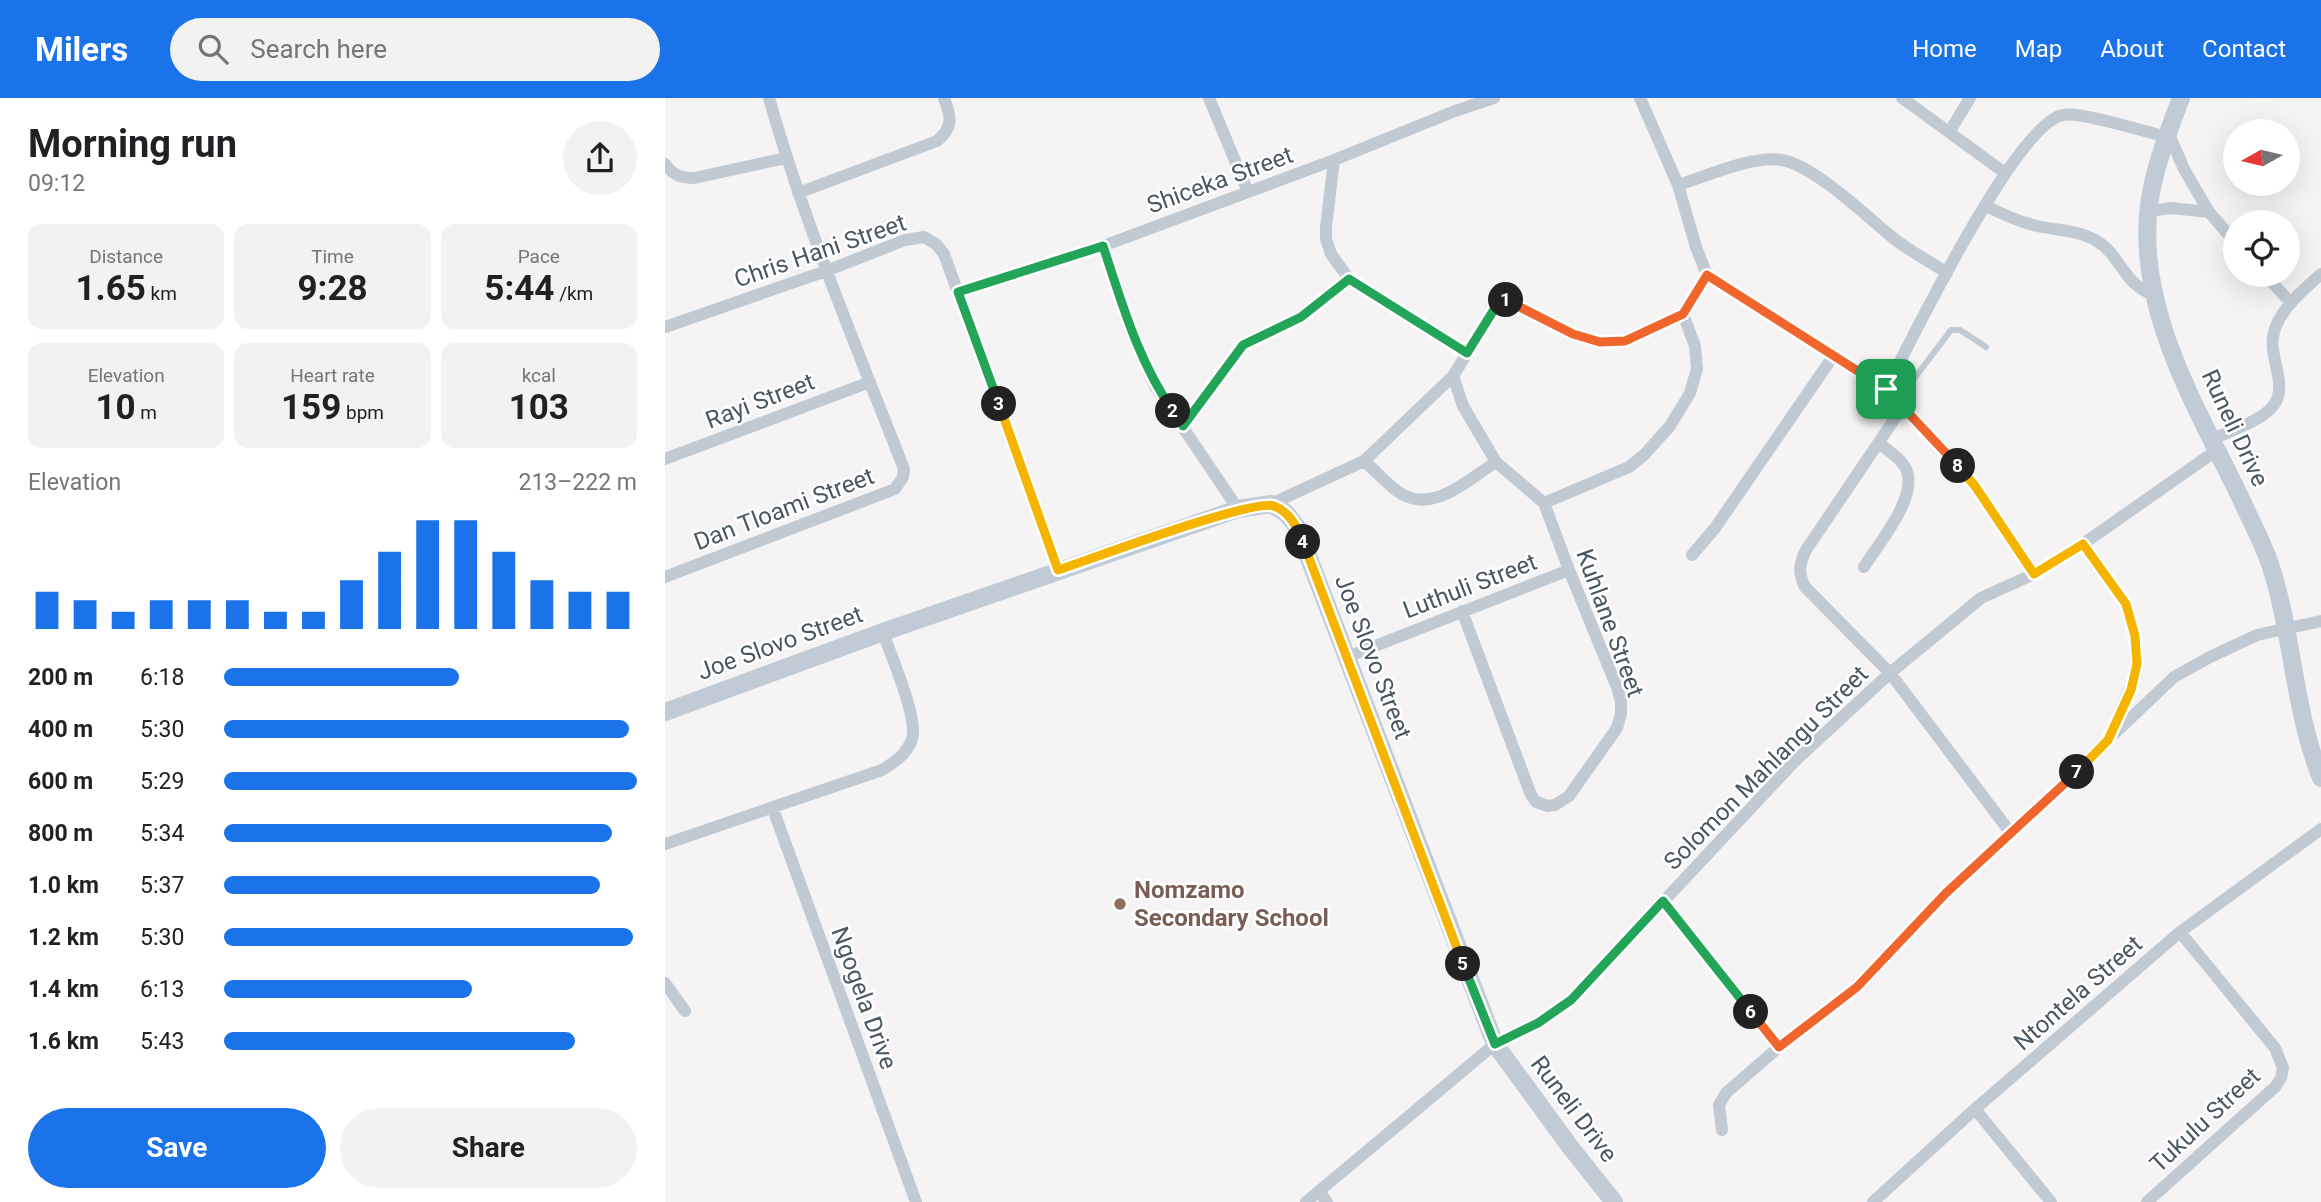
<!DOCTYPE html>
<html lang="en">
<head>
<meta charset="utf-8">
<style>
	body { margin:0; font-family:Roboto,sans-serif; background:#f2f2f2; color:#202124; height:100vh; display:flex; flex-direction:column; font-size:26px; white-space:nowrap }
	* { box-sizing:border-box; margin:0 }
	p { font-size:23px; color:#757577 }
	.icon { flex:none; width:38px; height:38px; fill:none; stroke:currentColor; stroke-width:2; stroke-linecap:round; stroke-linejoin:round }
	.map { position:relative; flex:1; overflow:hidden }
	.drawer { display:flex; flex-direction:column; background:#fff; width:665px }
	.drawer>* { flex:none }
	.needle { width:46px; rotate:262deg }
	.tools { position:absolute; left:1558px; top:21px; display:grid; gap:14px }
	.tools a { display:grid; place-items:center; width:77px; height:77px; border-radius:50%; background:#fff; box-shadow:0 7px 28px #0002; font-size:35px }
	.pin { position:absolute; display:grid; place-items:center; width:60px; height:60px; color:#fff; margin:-30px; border-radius:14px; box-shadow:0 4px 10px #0006 }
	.km { position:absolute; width:35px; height:35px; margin:-18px; border-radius:50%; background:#222; color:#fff; font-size:19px; line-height:35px; text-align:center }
	.round { display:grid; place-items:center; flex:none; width:74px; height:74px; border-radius:37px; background:#f2f2f2 }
	.overview { display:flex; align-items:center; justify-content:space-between; height:119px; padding:0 28px }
	h1 { font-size:38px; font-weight:700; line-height:52px }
	.stats { display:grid; grid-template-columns:repeat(3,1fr); gap:10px; height:119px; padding:7px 28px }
	.stats div { display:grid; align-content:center; border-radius:14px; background:#f2f2f2; text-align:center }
	.stats b { font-size:35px; font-weight:700 }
	.stats small { font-size:19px; font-weight:400 }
	.stats p { font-size:19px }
	.chart { height:196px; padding:14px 28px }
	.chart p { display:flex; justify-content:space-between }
	.chart svg { width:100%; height:126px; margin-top:7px; stroke:#1a73e8; stroke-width:6 }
	.cta { display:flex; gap:14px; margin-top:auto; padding:14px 28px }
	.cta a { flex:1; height:80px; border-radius:42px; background:#1a73e8; color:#fff; font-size:28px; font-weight:700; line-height:80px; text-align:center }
	.cta a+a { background:#f2f2f2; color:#202124 }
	ul { padding:0 28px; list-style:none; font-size:23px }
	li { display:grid; grid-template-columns:112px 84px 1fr; align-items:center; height:52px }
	li i { height:18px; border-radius:9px; background:#1a73e8 }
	header { display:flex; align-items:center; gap:42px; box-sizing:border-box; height:98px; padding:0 35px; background:#1a73e8; color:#fff }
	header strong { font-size:33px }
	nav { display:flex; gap:38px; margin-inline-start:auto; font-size:24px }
	.search { width:490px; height:63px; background:#f2f2f2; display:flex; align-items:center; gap:18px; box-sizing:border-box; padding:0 24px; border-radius:38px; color:#757577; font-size:26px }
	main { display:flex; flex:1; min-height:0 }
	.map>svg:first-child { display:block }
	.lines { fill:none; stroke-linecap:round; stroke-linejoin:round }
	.lane { stroke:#c1cad2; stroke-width:6 }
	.street { stroke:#c1cad2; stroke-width:12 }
	.secondary { stroke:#c1cbd6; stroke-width:18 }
	.split-1-casing { stroke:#fff; stroke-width:14 }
	.split-2-casing { stroke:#fff; stroke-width:14 }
	.split-3-casing { stroke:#fff; stroke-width:14 }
	.split-4-casing { stroke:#fff; stroke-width:14 }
	.split-5-casing { stroke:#fff; stroke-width:14 }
	.split-6-casing { stroke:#fff; stroke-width:14 }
	.split-7-casing { stroke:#fff; stroke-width:14 }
	.split-8-casing { stroke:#fff; stroke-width:14 }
	.split-9-casing { stroke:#fff; stroke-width:14 }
	.split-1 { stroke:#f0652b; stroke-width:9 }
	.split-2 { stroke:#22a559; stroke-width:9 }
	.split-3 { stroke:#22a559; stroke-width:9 }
	.split-4 { stroke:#f5b400; stroke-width:9 }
	.split-5 { stroke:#f5b400; stroke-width:9 }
	.split-6 { stroke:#22a559; stroke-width:9 }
	.split-7 { stroke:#f0652b; stroke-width:9 }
	.split-8 { stroke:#f5b400; stroke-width:9 }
	.split-9 { stroke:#f0652b; stroke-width:9 }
	.education-dot { fill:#8d6e63; stroke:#fff; stroke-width:2.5 }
	.labels { text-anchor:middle; stroke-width:5; stroke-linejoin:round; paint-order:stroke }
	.street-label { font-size:24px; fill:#4a5661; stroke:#fff }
	.education-label { font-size:24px; font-weight:bold; fill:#785e54; stroke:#fff; text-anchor:start }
</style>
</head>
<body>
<header>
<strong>Milers</strong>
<div class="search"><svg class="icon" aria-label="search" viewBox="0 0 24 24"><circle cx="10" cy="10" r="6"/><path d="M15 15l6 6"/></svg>Search here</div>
<nav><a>Home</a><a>Map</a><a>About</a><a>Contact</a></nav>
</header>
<main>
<section class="drawer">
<div class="overview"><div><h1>Morning run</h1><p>09:12</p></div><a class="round"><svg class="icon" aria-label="share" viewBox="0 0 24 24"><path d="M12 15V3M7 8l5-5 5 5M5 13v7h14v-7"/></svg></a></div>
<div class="stats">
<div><p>Distance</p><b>1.65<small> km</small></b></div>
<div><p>Time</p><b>9:28</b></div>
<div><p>Pace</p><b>5:44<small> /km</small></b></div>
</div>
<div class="stats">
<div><p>Elevation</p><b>10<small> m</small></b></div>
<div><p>Heart rate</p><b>159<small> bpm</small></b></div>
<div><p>kcal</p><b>103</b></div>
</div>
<div class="chart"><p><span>Elevation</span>213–222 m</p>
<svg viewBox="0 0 160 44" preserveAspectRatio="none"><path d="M5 44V31M15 44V34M25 44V38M35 44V34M45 44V34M55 44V34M65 44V38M75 44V38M85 44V27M95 44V17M105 44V6M115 44V6M125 44V17M135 44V27M145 44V31M155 44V31"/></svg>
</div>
<ul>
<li><b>200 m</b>6:18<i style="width:57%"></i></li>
<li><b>400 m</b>5:30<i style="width:98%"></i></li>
<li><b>600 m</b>5:29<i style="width:100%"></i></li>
<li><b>800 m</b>5:34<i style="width:94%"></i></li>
<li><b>1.0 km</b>5:37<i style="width:91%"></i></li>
<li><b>1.2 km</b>5:30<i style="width:99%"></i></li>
<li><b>1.4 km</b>6:13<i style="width:60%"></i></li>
<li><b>1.6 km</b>5:43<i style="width:85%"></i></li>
</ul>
<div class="cta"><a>Save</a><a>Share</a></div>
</section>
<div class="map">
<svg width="1656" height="1104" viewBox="0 0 1656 1104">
	<rect width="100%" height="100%" fill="#f5f3f3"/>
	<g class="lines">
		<!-- lane -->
		<path class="lane" d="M1233 302 1286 232H1295L1321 249"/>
		<!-- street -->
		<path class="street" d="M544 0 583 94
			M975 0 1013 87 1031 149 1042 177 1221 291 1288 361 1310 388 1369 476
			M1237 0 1340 75
			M1285 33 1305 0
			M1503 34 1519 71 1544 114
			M669 62 661 129V141L666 156 684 181 802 255
			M0 66C8 77 15 80 29 80L121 60
			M1013 87C1042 78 1088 57 1117 62 1150 68 1201 118 1227 139 1244 153 1264 163 1282 175
			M133 95 272 43C289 29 286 18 279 0
			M1321 108C1337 116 1354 124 1372 128 1391 132 1412 132 1430 142 1456 156 1458 187 1489 197
			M1484 113 1506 110 1544 114 1570 144
			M438 148 465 231 490 288 573 411
			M1600 177 1626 205
			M293 194 438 148 669 62 790 13 829 0
			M0 229 161 173 240 142 259 139 271 146 279 156 393 472
			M788 278 798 308 831 364 879 405 904 472 953 592 956 604V616L952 630 904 698 890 707 883 708 871 704 866 697 797 513
			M1221 291C1246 243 1351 25 1398 17 1415 13 1481 34 1502 39
			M1237 310 1141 452C1134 466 1133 475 1140 489L1225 575 1345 734
			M518 328 578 247 636 219 684 181
			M1547 342C1566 332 1595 324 1608 308 1624 289 1604 260 1608 239 1612 213 1637 193 1656 176
			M0 361 205 284
			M699 363C710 372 720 384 732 393 766 418 801 383 831 364
			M879 405 964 369 979 357 1005 328 1025 295 1032 271 1030 248 1018 216
			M606 406 699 363 788 278 830 210 839 202 844 203 908 236 935 244 960 243 1018 216 1042 177
			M1027 457 1050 430 1169 257
			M1199 469C1213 446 1254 399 1241 371 1236 360 1223 353 1214 345
			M0 479 230 391 238 379 239 371C191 248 140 127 104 0
			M682 559 904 472
			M1449 636 1509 579 1545 559 1592 537 1656 523
			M108 711 251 1104
			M0 746 217 672C230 664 242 656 247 641 254 621 225 556 218 534
			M998 803 1114 949
			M0 885 20 913
			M1310 1011 1386 1104
			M1057 1032 1054 1007 1061 995 1114 949 1192 889 1281 795 1406 680 1443 642 1471 576 1470 538 1461 506 1418 446
			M654 1093 662 1104
			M641 1104 830 946 873 925 906 902 1130 663 1225 575 1316 500 1369 476 1418 446 1552 352
			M1208 1104 1310 1011 1515 834 1656 731
			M1482 1104 1610 989 1616 980 1618 970 1610 950 1515 834"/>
		<!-- secondary -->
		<path class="secondary" d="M1516 0C1503 34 1489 70 1484 107 1471 212 1532 309 1576 401 1586 423 1598 445 1606 469 1628 538 1629 613 1656 680
			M0 614 218 534 573 411 606 406 621 415 632 429 830 946 906 1050 949 1104"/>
	</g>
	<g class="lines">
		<defs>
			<path id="split-1" d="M841 202 908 236 935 244 960 243 1018 216 1042 177 1221 291"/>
			<path id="split-2" d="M508 313 518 328 578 247 636 219 684 181 802 255 830 210 841 202"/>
			<path id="split-3" d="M334 306 293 194 438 148C457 205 473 263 508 313"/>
			<path id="split-4" d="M334 306 393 472C424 462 588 400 609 408 625 414 632 429 638 444"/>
			<path id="split-5" d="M638 444 798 866"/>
			<path id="split-6" d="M798 866 830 946 873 925 906 902 998 803 1086 914"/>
			<path id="split-7" d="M1086 914 1114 949 1192 889 1281 795 1412 674"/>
			<path id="split-8" d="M1293 368 1310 388 1369 476 1418 446 1461 506 1470 538 1472 566 1466 592 1443 642 1412 674"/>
			<path id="split-9" d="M1221 291 1293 368"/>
		</defs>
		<!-- split-1 casing -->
		<use href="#split-1" class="split-1-casing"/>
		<!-- split-2 casing -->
		<use href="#split-2" class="split-2-casing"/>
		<!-- split-3 casing -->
		<use href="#split-3" class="split-3-casing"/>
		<!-- split-4 casing -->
		<use href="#split-4" class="split-4-casing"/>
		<!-- split-5 casing -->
		<use href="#split-5" class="split-5-casing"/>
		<!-- split-6 casing -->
		<use href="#split-6" class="split-6-casing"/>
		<!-- split-7 casing -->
		<use href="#split-7" class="split-7-casing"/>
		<!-- split-8 casing -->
		<use href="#split-8" class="split-8-casing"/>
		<!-- split-9 casing -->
		<use href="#split-9" class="split-9-casing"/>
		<!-- split-1 -->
		<use href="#split-1" class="split-1"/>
		<!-- split-2 -->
		<use href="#split-2" class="split-2"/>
		<!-- split-3 -->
		<use href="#split-3" class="split-3"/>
		<!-- split-4 -->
		<use href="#split-4" class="split-4"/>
		<!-- split-5 -->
		<use href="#split-5" class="split-5"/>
		<!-- split-6 -->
		<use href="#split-6" class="split-6"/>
		<!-- split-7 -->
		<use href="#split-7" class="split-7"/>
		<!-- split-8 -->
		<use href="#split-8" class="split-8"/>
		<!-- split-9 -->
		<use href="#split-9" class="split-9"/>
	</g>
	<!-- markers -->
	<circle class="education-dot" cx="455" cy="806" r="7"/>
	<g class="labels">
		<!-- street labels -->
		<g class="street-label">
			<text transform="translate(555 82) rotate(-20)" y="8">Shiceka Street</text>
			<text transform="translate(155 153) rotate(-19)" y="8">Chris Hani Street</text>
			<text transform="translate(95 303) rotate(-21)" y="8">Rayi Street</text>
			<text transform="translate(1570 330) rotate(65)" y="8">Runeli Drive</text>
			<text transform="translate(119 411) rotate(-21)" y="8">Dan Tloami Street</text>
			<text transform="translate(805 488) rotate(-21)" y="8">Luthuli Street</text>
			<text transform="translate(945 525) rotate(70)" y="8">Kuhlane Street</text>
			<text transform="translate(115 545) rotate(-20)" y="8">Joe Slovo Street</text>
			<text transform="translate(708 559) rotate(69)" y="8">Joe Slovo Street</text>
			<text transform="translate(1101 670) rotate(-45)" y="8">Solomon Mahlangu Street</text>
			<text transform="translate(1413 895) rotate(-41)" y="8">Ntontela Street</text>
			<text transform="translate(199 900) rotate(70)" y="8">Ngogela Drive</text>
			<text transform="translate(909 1011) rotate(53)" y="8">Runeli Drive</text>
			<text transform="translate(1540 1022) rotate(-43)" y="8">Tukulu Street</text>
		</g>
		<!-- education labels -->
		<g class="education-label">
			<text x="469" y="800">Nomzamo<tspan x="469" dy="28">Secondary School</tspan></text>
		</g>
	</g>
</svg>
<div class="tools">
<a><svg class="needle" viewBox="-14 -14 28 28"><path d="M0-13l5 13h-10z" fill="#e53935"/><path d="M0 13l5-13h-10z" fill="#757577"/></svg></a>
<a><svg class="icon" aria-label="locate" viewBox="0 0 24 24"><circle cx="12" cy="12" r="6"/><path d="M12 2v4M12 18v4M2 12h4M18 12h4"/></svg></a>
</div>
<div class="pin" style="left:1221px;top:291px;background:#1e9e55"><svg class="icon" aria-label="arrive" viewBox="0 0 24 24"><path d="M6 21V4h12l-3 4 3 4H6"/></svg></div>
<b class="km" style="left:841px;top:202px">1</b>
<b class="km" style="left:508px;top:313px">2</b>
<b class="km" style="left:334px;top:306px">3</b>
<b class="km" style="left:638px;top:444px">4</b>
<b class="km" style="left:798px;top:866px">5</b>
<b class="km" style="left:1086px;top:914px">6</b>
<b class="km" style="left:1412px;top:674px">7</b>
<b class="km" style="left:1293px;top:368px">8</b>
</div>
</main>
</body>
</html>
